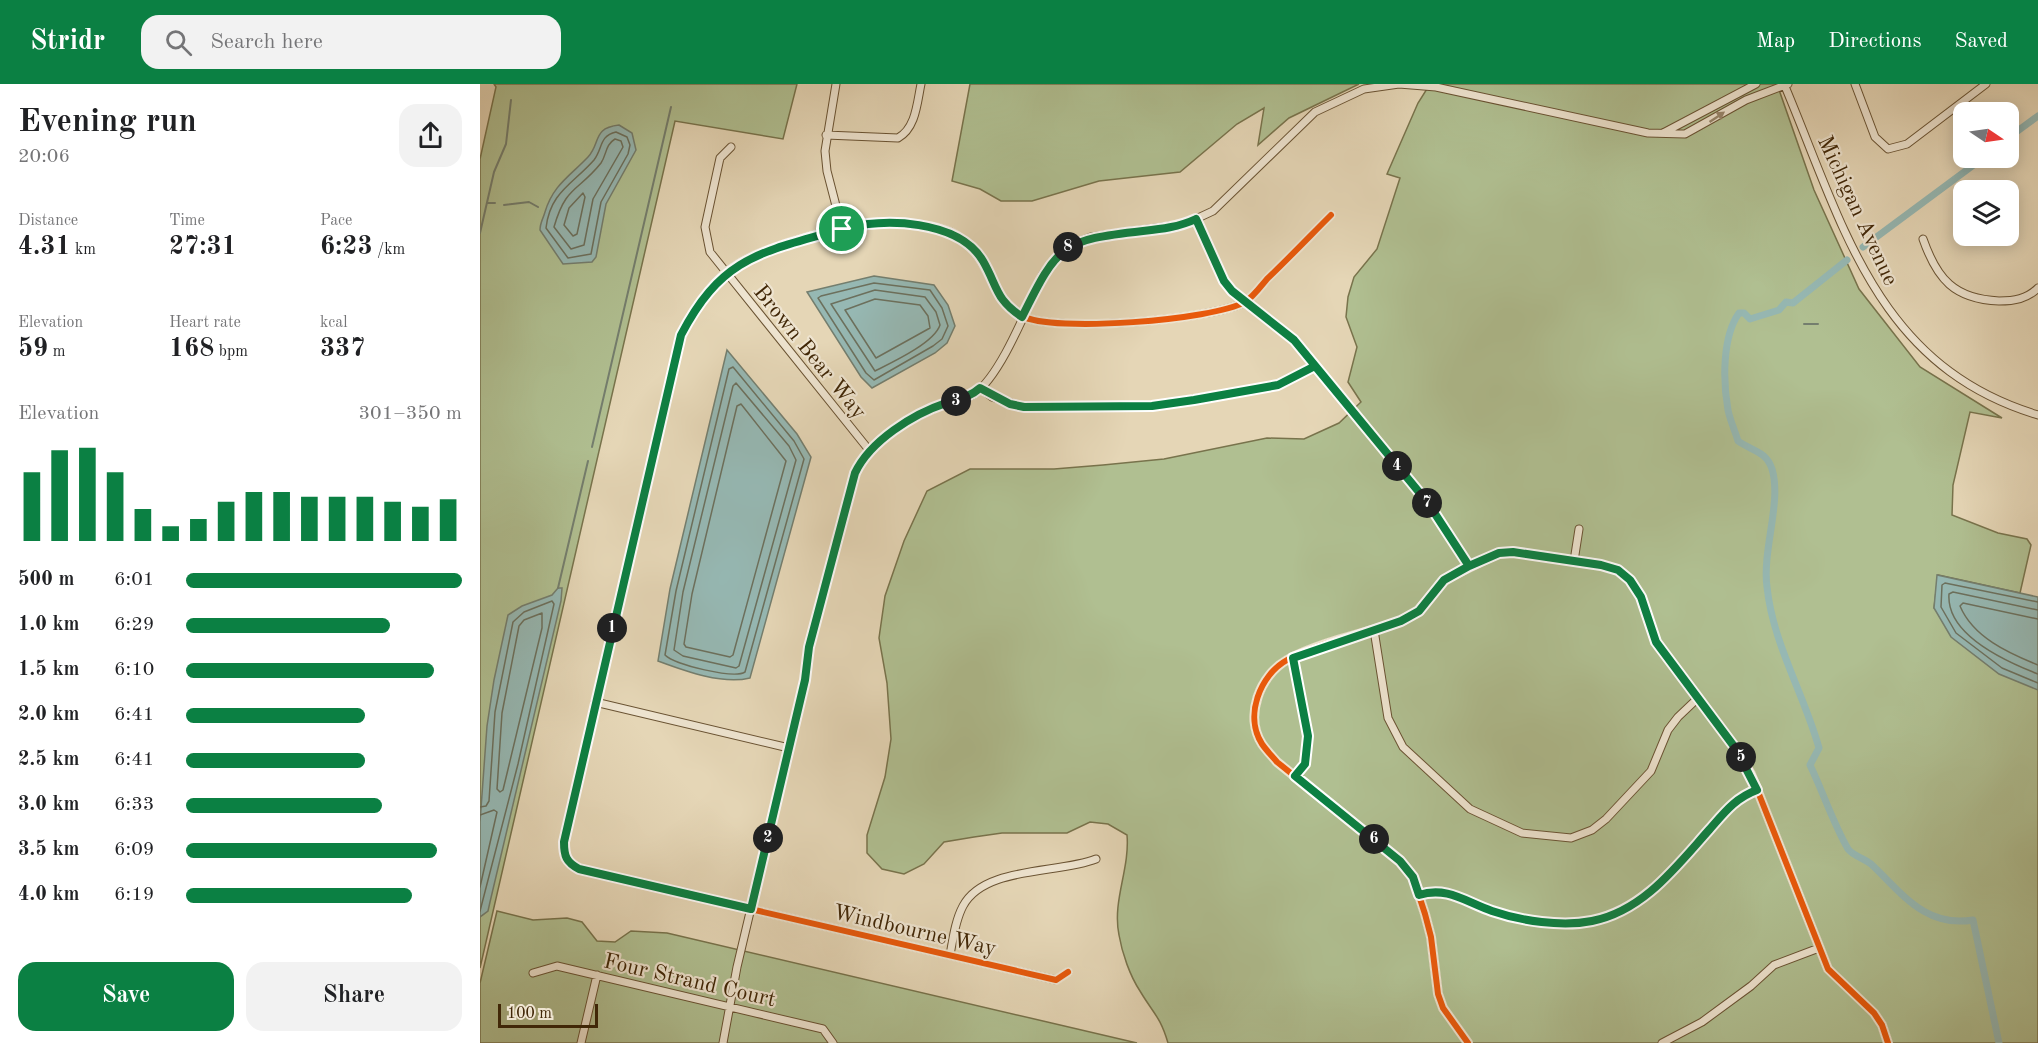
<!DOCTYPE html>
<html lang="en">
<head>
<meta charset="utf-8">
<style>
	body { margin:0; font-family:"Old Standard TT",serif; background:#f2f2f2; color:#202124; height:100vh; display:flex; flex-direction:column; font-size:22px; white-space:nowrap }
	* { box-sizing:border-box; margin:0 }
	p { font-size:20px; color:#757577 }
	.icon { flex:none; width:33px; height:33px; fill:none; stroke:currentColor; stroke-width:2; stroke-linecap:round; stroke-linejoin:round }
	.map { position:relative; flex:1; overflow:hidden }
	.sheet { display:flex; flex-direction:column; background:#fff; width:480px }
	.sheet>* { flex:none }
	.needle { width:39px; rotate:103deg }
	.controls { position:absolute; left:1473px; top:18px; display:grid; gap:12px }
	.controls a { display:grid; place-items:center; width:66px; height:66px; border-radius:12px; background:#fff; box-shadow:0 3px 15px #0003; font-size:30px }
	.scale { position:absolute; left:18px; bottom:15px; width:100px; box-sizing:border-box; padding-left:6px; border:3px solid #412707; border-top:0; font-size:16px; line-height:21px; white-space:nowrap; color:#412707; -webkit-text-stroke:4px #eee4d0; paint-order:stroke }
	.pin { position:absolute; display:grid; place-items:center; width:51px; height:51px; color:#fff; margin:-26px; border:3px solid #fff; border-radius:50%; box-shadow:0 2px 6px #0007 }
	.km { position:absolute; width:30px; height:30px; margin:-15px; border-radius:50%; background:#222; color:#fff; font-size:16px; line-height:30px; text-align:center }
	.round { display:grid; place-items:center; flex:none; width:63px; height:63px; border-radius:18px; background:#f2f2f2 }
	.overview { display:flex; align-items:center; justify-content:space-between; height:102px; padding:0 18px }
	h1 { font-size:33px; font-weight:700; line-height:45px }
	.stats { display:grid; grid-template-columns:repeat(3,1fr); gap:9px; height:102px; padding:6px 18px }
	.stats div { display:grid; align-content:center }
	.stats b { font-size:26px; font-weight:700 }
	.stats small { font-size:16px; font-weight:400 }
	.stats p { font-size:16px }
	.chart { height:168px; padding:12px 18px }
	.chart p { display:flex; justify-content:space-between }
	.chart svg { width:100%; height:108px; margin-top:6px; stroke:#0b8043; stroke-width:6 }
	.button { display:flex; gap:12px; margin-top:auto; padding:12px 18px }
	.button a { flex:1; height:69px; border-radius:18px; background:#0b8043; color:#fff; font-size:24px; font-weight:700; line-height:69px; text-align:center }
	.button a+a { background:#f2f2f2; color:#202124 }
	ul { padding:0 18px; list-style:none; font-size:20px }
	li { display:grid; grid-template-columns:96px 72px 1fr; align-items:center; height:45px }
	li i { height:15px; border-radius:8px; background:#0b8043 }
	header { display:flex; align-items:center; gap:36px; box-sizing:border-box; height:84px; padding:0 30px; background:#0b8043; color:#fff }
	header strong { font-size:28px }
	nav { display:flex; gap:33px; margin-inline-start:auto; font-size:21px }
	.search { width:420px; height:54px; background:#f2f2f2; display:flex; align-items:center; gap:15px; box-sizing:border-box; padding:0 21px; border-radius:18px; color:#757577; font-size:22px }
	main { display:flex; flex:1; min-height:0 }
	.map>svg:first-child { display:block }
	.green { fill:#b0bf91; stroke:#78734c; stroke-width:1.5 }
	.water { fill:#96b8b3; stroke:#747e6e; stroke-width:1.5 }
	.lines { fill:none; stroke-linecap:round; stroke-linejoin:round }
	.shore { stroke:#6c705d; stroke-width:1.5 }
	.stream { stroke:#747e6e; stroke-width:2 }
	.canal { stroke:#96b8b3; stroke-width:7 }
	.minor-casing { stroke:#6a5333; stroke-width:9 }
	.minor { stroke:#eee4d0; stroke-width:7 }
	.cycleway-casing { stroke:#eee4d0; stroke-width:10 }
	.cycleway { stroke:#e8590c; stroke-width:6 }
	.oneway { fill:#98866c }
	.route-casing { stroke:#fff; stroke-width:12 }
	.route { stroke:#0b8043; stroke-width:8 }
	.labels { text-anchor:middle; stroke-width:4.5; stroke-linejoin:round; paint-order:stroke }
	.street-label { font-size:22px; fill:#412707; stroke:#eee4d0 }
</style>
</head>
<body>
<header>
<strong>Stridr</strong>
<div class="search"><svg class="icon" aria-label="search" viewBox="0 0 24 24"><circle cx="10" cy="10" r="6"/><path d="M15 15l6 6"/></svg>Search here</div>
<nav><a>Map</a><a>Directions</a><a>Saved</a></nav>
</header>
<main>
<section class="sheet">
<div class="overview"><div><h1>Evening run</h1><p>20:06</p></div><a class="round"><svg class="icon" aria-label="share" viewBox="0 0 24 24"><path d="M12 15V3M7 8l5-5 5 5M5 13v7h14v-7"/></svg></a></div>
<div class="stats">
<div><p>Distance</p><b>4.31<small> km</small></b></div>
<div><p>Time</p><b>27:31</b></div>
<div><p>Pace</p><b>6:23<small> /km</small></b></div>
</div>
<div class="stats">
<div><p>Elevation</p><b>59<small> m</small></b></div>
<div><p>Heart rate</p><b>168<small> bpm</small></b></div>
<div><p>kcal</p><b>337</b></div>
</div>
<div class="chart"><p><span>Elevation</span>301–350 m</p>
<svg viewBox="0 0 160 44" preserveAspectRatio="none"><path d="M5 44V16M15 44V7M25 44V6M35 44V16M45 44V31M55 44V38M65 44V35M75 44V28M85 44V24M95 44V24M105 44V26M115 44V26M125 44V26M135 44V28M145 44V30M155 44V27"/></svg>
</div>
<ul>
<li><b>500 m</b>6:01<i style="width:100%"></i></li>
<li><b>1.0 km</b>6:29<i style="width:74%"></i></li>
<li><b>1.5 km</b>6:10<i style="width:90%"></i></li>
<li><b>2.0 km</b>6:41<i style="width:65%"></i></li>
<li><b>2.5 km</b>6:41<i style="width:65%"></i></li>
<li><b>3.0 km</b>6:33<i style="width:71%"></i></li>
<li><b>3.5 km</b>6:09<i style="width:91%"></i></li>
<li><b>4.0 km</b>6:19<i style="width:82%"></i></li>
</ul>
<div class="button"><a>Save</a><a>Share</a></div>
</section>
<div class="map">
<svg width="1558" height="959" viewBox="0 0 1558 959">
	<rect width="100%" height="100%" fill="#e5d6b6"/>
	<filter id="stains"><feTurbulence type="fractalNoise" baseFrequency=".00333" numOctaves="4"/><feColorMatrix values="0 0 0 0 .2 0 0 0 0 .09 0 0 0 0 .02 0 0 0 .5 -.17"/></filter>
	<radialGradient id="worn" r=".72"><stop offset=".6" stop-color="#630" stop-opacity="0"/><stop offset="1" stop-color="#630" stop-opacity=".3"/></radialGradient>
	<!-- green -->
	<path class="green" d="M14 0H317L303 55 195 37 0 884V75L16 3Z
		M490 0H879L809 34 778 61 784 24 757 40 700 88 619 97 552 117H521L500 105 472 97Z
		M950 0H1297L1334 106 1379 205 1440 283 1522 334 1490 328 1473 401 1472 431 1518 449 1547 455 1551 461 1540 509 1458 491 1454 524 1558 606V959H688C680 932 673 929 660 907 650 892 642 869 639 851 632 817 650 785 647 751L628 740 610 738 587 749H522L494 753 464 758 444 780 424 790 402 785 387 769V751L405 693 411 655 407 599 399 554 405 512 424 457 447 407 490 385H574L623 381 684 375 787 354 824 355 859 339 881 318 868 298 877 263 866 233 868 213 874 193 897 165 920 94 907 90 938 19Z
		M17 827 53 836 87 834 102 838 117 857 135 858 151 847 187 849 657 959H0V899Z"/>
	<!-- water -->
	<path class="water" d="M139 41 152 49 156 66 126 120 116 173 112 178 83 180 60 146C60 139 63 135 65 128 73 101 90 92 108 73 121 59 112 44 139 41Z
		M394 192 454 201 468 221 475 242 467 259 455 269 392 304 381 293 327 208Z
		M247 266 317 350 331 373 270 594C242 601 205 587 178 577L190 505Z
		M1457 491 1558 513V606L1519 590 1471 553 1454 524Z
		M78 504H82L81 517 10 818 8 827 0 833V738L7 642 14 596 28 531 42 522 72 511Z"/>
	<g class="lines">
		<!-- shore -->
		<path class="shore" d="M136 48 147 53 150 61 148 70 121 118 111 170 88 174 66 144C70 108 93 100 114 76 123 64 119 52 136 48Z
			M135 55 141 57 143 63 113 115 104 161 91 165 74 143C86 101 98 108 121 79 127 70 125 61 135 55Z
			M103 109 105 113 97 150 93 152 84 141 89 124Z
			M394 199 450 206 462 224 468 242 462 255 453 262 394 296 386 289 338 214 341 212Z
			M395 206 445 213 456 228 460 241C454 259 413 278 395 287L351 220Z
			M395 215 440 221 448 232 450 244 396 274 365 226Z
			M253 283 314 357 324 375 265 588C254 595 195 581 185 571L196 507 249 285Z
			M256 299 309 362 316 376 259 582 256 584 203 572 194 566 203 508 253 302Z
			M261 320 306 377 253 571 250 573 206 563 204 560 212 510 257 322Z
			M1558 518 1465 499 1462 501 1461 523 1476 549 1522 584 1558 599
			M1558 526 1473 508 1469 510C1466 551 1527 578 1558 590
			M62 529V544L23 706 20 708 17 705 22 629 39 542 44 536Z
			M1558 535 1483 519 1480 522C1493 553 1528 569 1558 581
			M0 723 6 722 9 717 15 628 33 538 44 528 72 517 74 520 38 680 0 827
			M0 731 14 726 17 728 0 803"/>
		<!-- stream -->
		<path class="stream" d="M1480 91 1481 92
			M7 119H15
			M24 121 49 118 58 123
			M0 149 14 88 26 60 31 16
			M1324 240H1338
			M112 363 191 23
			M78 504 108 377"/>
		<!-- canal -->
		<path class="canal" d="M1528 54 1558 32
			M1383 163 1503 74
			M1367 176 1313 219 1306 218 1299 226 1270 235 1264 229H1259C1242 253 1243 298 1248 326 1250 336 1255 347 1258 357 1272 367 1286 367 1292 385 1302 418 1282 466 1287 503 1293 560 1324 610 1339 664L1330 681C1343 708 1353 739 1368 765 1373 772 1384 774 1391 780 1422 809 1445 844 1493 836L1519 959"/>
		<defs>
			<path id="minor" d="M356 0 345 67 347 87 362 145
				M1304 0C1363 139 1395 282 1558 331
				M1375 0 1395 53 1408 65 1427 60 1506 0
				M1183 49 1276 0
				M346 51 418 54C436 44 437 19 441 0
				M251 63 240 74 225 143 230 168 389 366
				M716 135 744 197 752 207 815 256 948 419 989 482
				M1443 155C1457 195 1474 215 1519 217 1534 217 1547 215 1558 204
				M500 304 512 313 544 323 672 322 798 301 835 282
				M1094 477 1099 445
				M894 546 908 634 923 663 990 725 1042 749 1091 754 1112 746 1126 735 1171 687 1188 646 1198 633 1218 614
				M813 574 828 652 825 680 815 692
				M115 618 309 664
				M939 811C967 802 986 818 1012 827 1041 837 1082 843 1112 837 1163 827 1196 783 1229 746 1244 729 1255 714 1277 706
				M470 871C473 855 475 837 483 822 504 782 578 790 616 775
				M588 888 576 896 98 785 85 774 84 758 201 251C214 226 229 200 253 183 279 165 344 147 376 141 399 136 450 139 471 148 511 167 506 213 542 232 573 249 733 236 765 218 773 213 781 202 787 195 809 174 830 152 851 131
				M53 889 77 882 343 945 353 959
				M101 959 117 891
				M243 959 257 883 325 596 329 563 375 389C391 354 429 335 464 320 473 316 485 316 494 310 521 292 548 221 563 190 576 172 590 160 611 153L705 140 733 127 835 28 884 5 919 0 956 3 1168 49 1205 50 1266 16 1308 0
				M988 959 963 924 958 910 951 853 945 830 933 793 920 777 797 678C792 672 786 666 782 660 764 632 780 591 807 576 840 558 886 549 922 537L938 527 964 496 1019 469 1033 468 1121 481 1138 486 1150 496 1161 513 1176 558 1256 665 1271 690 1348 885 1394 929 1402 941 1408 959
				M1182 959 1222 938 1271 902 1294 881 1339 864"/>
		</defs>
		<!-- minor casing -->
		<use href="#minor" class="minor-casing"/>
		<!-- minor -->
		<use href="#minor" class="minor"/>
		<defs>
			<path id="cycleway" d="M588 888 576 896 98 785 85 774 84 758 201 251C214 226 229 200 253 183 279 165 344 147 376 141 399 136 450 139 471 148 511 167 506 213 542 232 573 249 733 236 765 218 773 213 781 202 787 195 809 174 830 152 851 131
				M988 959 963 924 958 910 951 853 945 830 933 793 920 777 797 678C792 672 786 666 782 660 764 632 780 591 807 576 840 558 886 549 922 537L938 527 964 496 1019 469 1033 468 1121 481 1138 486 1150 496 1161 513 1176 558 1256 665 1271 690 1348 885 1394 929 1402 941 1408 959"/>
		</defs>
		<!-- cycleway casing -->
		<use href="#cycleway" class="cycleway-casing"/>
		<!-- cycleway -->
		<use href="#cycleway" class="cycleway"/>
	</g>
	<!-- one-way arrows -->
	<defs><path id="oneway-solid" d="M-6-.8H1V-3.2L6.5 0L1 3.2V.8H-6Z" transform="scale(1.5)"/></defs>
	<use class="oneway" href="#oneway-solid" transform="translate(1237 33) rotate(-34)"/>
	<g class="lines">
		<defs>
			<path id="route" d="M362 145C282 168 242 172 201 251L84 758C84 772 86 778 99 785L271 825 325 596 329 563 375 389C390 357 433 330 466 319 479 315 490 313 500 304L530 320 544 323 672 322 714 316 798 301 835 282 948 419 989 482 1019 469 1033 468 1121 481 1138 486 1150 496 1161 513 1176 558 1256 665 1277 706C1255 714 1244 729 1229 746 1196 783 1163 827 1112 837 1082 843 1041 837 1012 827 986 818 967 802 939 811L933 793 920 777 815 692 825 680 828 652 813 574 921 537 939 527 964 496 989 482 948 419 814 256 752 207 744 197 716 135C699 143 681 145 663 147 582 156 578 160 542 233 515 215 518 203 503 177 479 136 403 133 362 145"/>
		</defs>
		<!-- route casing -->
		<use href="#route" class="route-casing"/>
		<!-- route -->
		<use href="#route" class="route"/>
	</g>
	<g class="labels">
		<!-- street labels -->
		<g class="street-label">
			<text transform="translate(1379 126) rotate(65)" y="8">Michigan Avenue</text>
			<text transform="translate(331 267) rotate(51)" y="8">Brown Bear Way</text>
			<text transform="translate(435 845) rotate(13)" y="8">Windbourne Way</text>
			<text transform="translate(210 895) rotate(13)" y="8">Four Strand Court</text>
		</g>
	</g>
	<rect width="100%" height="100%" filter="url(#stains)"/>
	<rect width="100%" height="100%" fill="url(#worn)"/>
</svg>
<div class="controls">
<a><svg class="needle" viewBox="-14 -14 28 28"><path d="M0-13l5 13h-10z" fill="#e53935"/><path d="M0 13l5-13h-10z" fill="#757577"/></svg></a>
<a><svg class="icon" aria-label="layers" viewBox="0 0 24 24"><path d="M12 4l9 5-9 5-9-5zM3 14l9 5 9-5"/></svg></a>
</div>
<div class="scale">100 m</div>
<div class="pin" style="left:362px;top:145px;background:#1e9e55"><svg class="icon" aria-label="arrive" viewBox="0 0 24 24"><path d="M6 21V4h12l-3 4 3 4H6"/></svg></div>
<b class="km" style="left:132px;top:544px">1</b>
<b class="km" style="left:288px;top:754px">2</b>
<b class="km" style="left:476px;top:317px">3</b>
<b class="km" style="left:917px;top:382px">4</b>
<b class="km" style="left:1261px;top:673px">5</b>
<b class="km" style="left:894px;top:755px">6</b>
<b class="km" style="left:947px;top:419px">7</b>
<b class="km" style="left:588px;top:163px">8</b>
</div>
</main>
</body>
</html>
